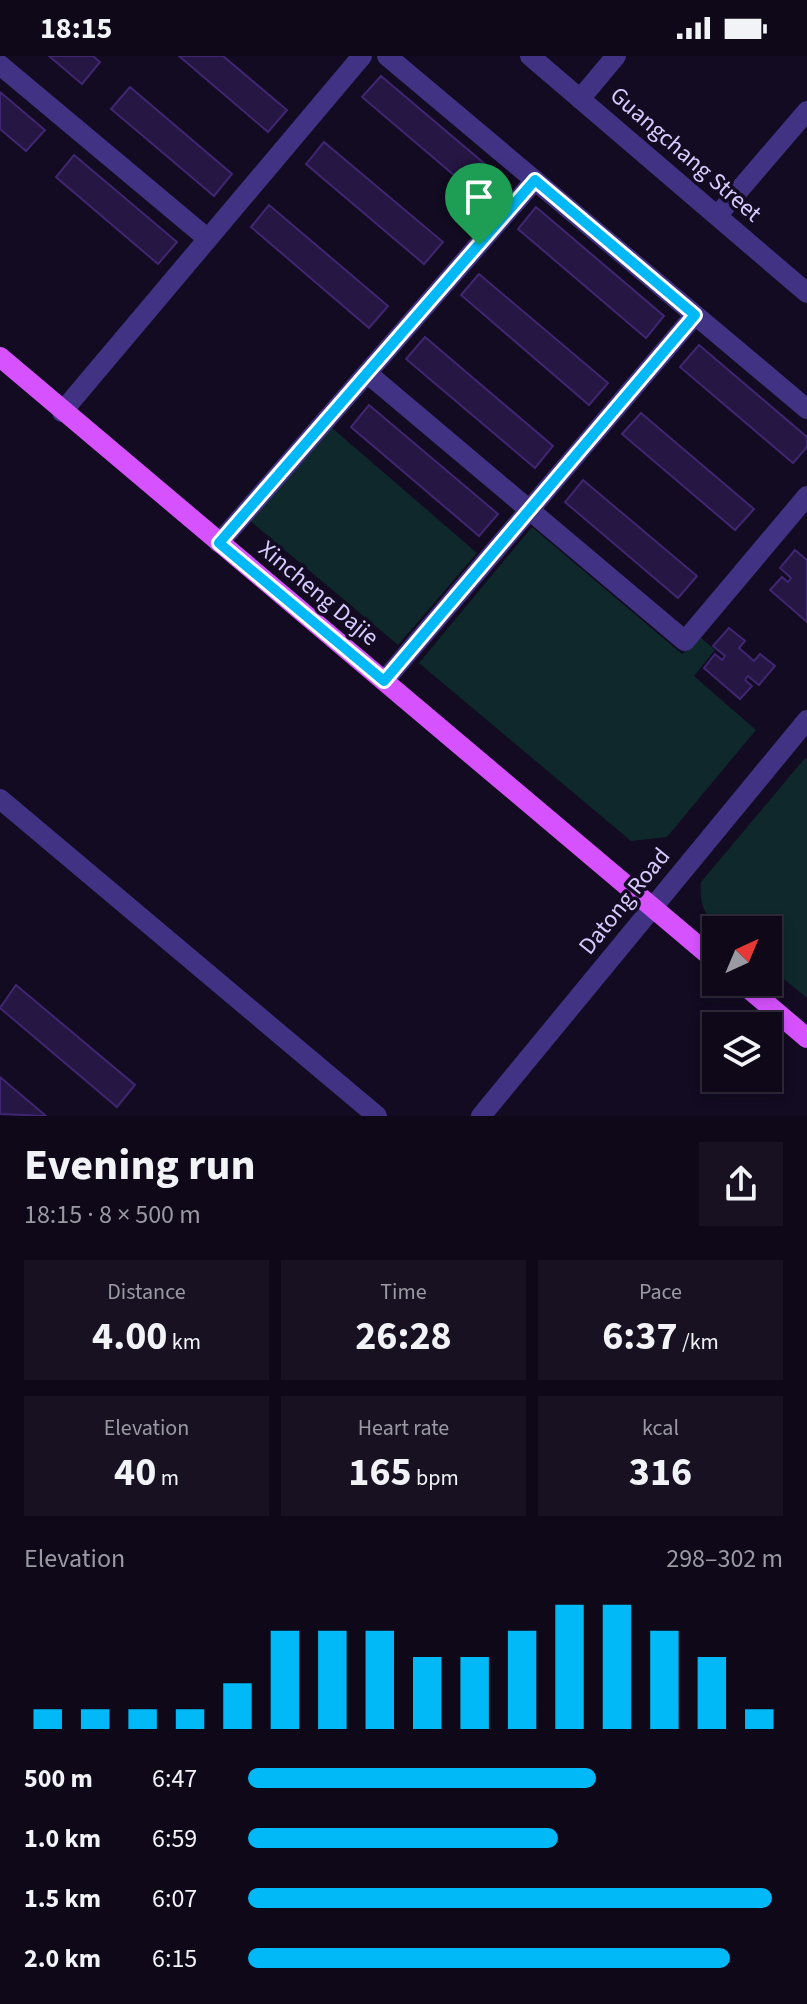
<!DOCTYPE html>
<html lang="en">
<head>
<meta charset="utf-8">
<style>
	body { margin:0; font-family:"Source Sans 3",sans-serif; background:#171122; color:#f1f3f6; height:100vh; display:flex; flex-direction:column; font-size:30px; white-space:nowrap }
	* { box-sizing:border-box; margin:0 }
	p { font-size:26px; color:#9b9aa2 }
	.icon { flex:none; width:44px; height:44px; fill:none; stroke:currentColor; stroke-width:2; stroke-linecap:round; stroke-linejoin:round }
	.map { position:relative; height:1060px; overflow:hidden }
	.sheet { display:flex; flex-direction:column; background:#0e0819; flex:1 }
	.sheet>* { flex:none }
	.needle { width:52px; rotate:44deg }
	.tools { position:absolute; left:702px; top:860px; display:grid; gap:16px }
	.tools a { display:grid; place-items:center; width:80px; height:80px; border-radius:0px; background:#0e0819; box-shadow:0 4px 12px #0003,0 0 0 2px #2e2938; font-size:40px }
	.pin { position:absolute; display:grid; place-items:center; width:68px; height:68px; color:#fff; margin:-82px -34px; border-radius:50% 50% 50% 0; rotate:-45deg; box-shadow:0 0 8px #0007 }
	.pin .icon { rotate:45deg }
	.round { display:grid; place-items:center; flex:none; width:84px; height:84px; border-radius:0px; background:#171122 }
	.summary { display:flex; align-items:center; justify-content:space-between; height:136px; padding:0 24px }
	h1 { font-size:44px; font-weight:700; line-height:60px }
	.figures { display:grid; grid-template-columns:repeat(3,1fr); gap:12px; height:136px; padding:8px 24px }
	.figures div { display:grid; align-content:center; border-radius:0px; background:#171122; text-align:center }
	.figures b { font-size:40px; font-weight:700 }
	.figures small { font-size:22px; font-weight:400 }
	.figures p { font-size:22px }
	.chart { height:224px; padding:16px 24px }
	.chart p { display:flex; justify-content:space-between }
	.chart svg { width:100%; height:144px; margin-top:8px; stroke:#00b9f6; stroke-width:6 }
	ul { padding:0 24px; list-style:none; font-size:26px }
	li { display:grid; grid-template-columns:128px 96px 1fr; align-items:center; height:60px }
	li i { height:20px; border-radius:10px; background:#00b9f6 }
	.status { display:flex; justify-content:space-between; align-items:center; height:56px; padding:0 40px; background:#0e0819; direction:ltr }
	.status svg { height:22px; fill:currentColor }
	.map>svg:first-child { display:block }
	.green { fill:#0e282b }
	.building { fill:#261643; stroke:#402671; stroke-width:2 }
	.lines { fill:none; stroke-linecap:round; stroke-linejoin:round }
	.minor { stroke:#413283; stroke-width:20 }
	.major { stroke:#d752ff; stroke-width:20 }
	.route-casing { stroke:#fff; stroke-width:16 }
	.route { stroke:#00b9f6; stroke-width:10 }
	.labels { text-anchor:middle; stroke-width:7; stroke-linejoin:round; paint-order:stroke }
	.street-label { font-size:24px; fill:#d8cbff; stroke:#120b21 }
</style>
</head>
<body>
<div class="status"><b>18:15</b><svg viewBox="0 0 49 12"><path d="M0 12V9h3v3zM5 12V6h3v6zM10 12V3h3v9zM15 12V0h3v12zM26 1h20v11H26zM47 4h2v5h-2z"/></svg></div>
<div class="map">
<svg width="807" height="1060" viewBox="0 0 807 1060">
	<rect width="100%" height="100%" fill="#120b21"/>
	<!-- green -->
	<path class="green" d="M331 371 477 497 398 589 250 465Z
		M532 471 682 598 699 580 715 594 694 620 756 674 667 781 631 785 419 607Z
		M805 702 807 704V942L768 910V874C731 874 697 875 701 826Z"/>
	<!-- building -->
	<path class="building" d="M49 0H93L100 6 82 28Z
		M179 0H223L287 54 268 76Z
		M381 20 499 120 481 142 362 41Z
		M130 31 232 118 214 140 111 53Z
		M0 36 45 74 26 95 0 73Z
		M324 86 443 186 424 208 306 108Z
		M74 99 177 186 158 208 56 121Z
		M269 149 388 250 369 272 251 171Z
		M536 151 664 260 646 282 518 173Z
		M479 218 608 327 589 349 461 239Z
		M425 281 553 390 535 412 406 303Z
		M699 289 807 381V391L793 407 680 311Z
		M369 349 498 458 479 480 351 371Z
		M641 357 754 453 735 474 622 378Z
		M583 424 697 520 678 542 565 446Z
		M795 494 807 504V566L770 534 782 521 788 526 791 522 780 512Z
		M729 572 745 585 739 592 754 605 760 598 775 610 759 629 748 620 745 624 752 630 740 643 704 612 715 598 722 604 725 600 713 590Z
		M16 929 135 1029 117 1051 0 952Z
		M0 1021 46 1060 0 1058Z"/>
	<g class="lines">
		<!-- minor -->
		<path class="minor" d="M387 0 807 353
			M530 0 807 237
			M0 9 208 183
			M580 43 616 0
			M717 160 807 55
			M367 317 685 585 807 440
			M62 356 362 0
			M219 487 535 124
			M384 625 695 259
			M0 743 377 1060
			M481 1060 807 664"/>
		<!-- major -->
		<path class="major" d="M0 301 716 905
			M741 926 807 982"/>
	</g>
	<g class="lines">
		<defs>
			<path id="route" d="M535 124 695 259 384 625 219 487Z"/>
		</defs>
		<!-- route casing -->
		<use href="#route" class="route-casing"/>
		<!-- route -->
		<use href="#route" class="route"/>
	</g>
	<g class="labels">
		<!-- street labels -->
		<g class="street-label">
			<text transform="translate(686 98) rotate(41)" y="8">Guangchang Street</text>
			<text transform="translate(319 537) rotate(40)" y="8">Xincheng Dajie</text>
			<text transform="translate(624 845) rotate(-51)" y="8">Datong Road</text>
		</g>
	</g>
</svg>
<div class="tools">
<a><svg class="needle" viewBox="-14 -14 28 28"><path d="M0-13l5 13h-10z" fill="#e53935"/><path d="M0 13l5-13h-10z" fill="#9b9aa2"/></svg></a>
<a><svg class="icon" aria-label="layers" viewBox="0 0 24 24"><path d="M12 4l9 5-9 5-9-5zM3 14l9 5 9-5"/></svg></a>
</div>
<div class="pin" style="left:479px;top:189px;background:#1e9e55"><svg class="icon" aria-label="arrive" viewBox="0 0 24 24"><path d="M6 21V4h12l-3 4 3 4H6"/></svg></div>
</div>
<section class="sheet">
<div class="summary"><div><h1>Evening run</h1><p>18:15 · 8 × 500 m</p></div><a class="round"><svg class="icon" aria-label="share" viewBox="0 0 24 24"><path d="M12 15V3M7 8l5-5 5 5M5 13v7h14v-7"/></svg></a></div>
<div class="figures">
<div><p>Distance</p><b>4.00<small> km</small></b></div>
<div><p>Time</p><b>26:28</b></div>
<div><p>Pace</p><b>6:37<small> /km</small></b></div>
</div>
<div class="figures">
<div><p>Elevation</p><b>40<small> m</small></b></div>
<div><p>Heart rate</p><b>165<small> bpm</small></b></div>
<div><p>kcal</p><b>316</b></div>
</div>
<div class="chart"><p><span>Elevation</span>298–302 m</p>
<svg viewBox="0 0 160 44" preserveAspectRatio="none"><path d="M5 44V38M15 44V38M25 44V38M35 44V38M45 44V30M55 44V14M65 44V14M75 44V14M85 44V22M95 44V22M105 44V14M115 44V6M125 44V6M135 44V14M145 44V22M155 44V38"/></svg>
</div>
<ul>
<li><b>500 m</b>6:47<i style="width:65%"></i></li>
<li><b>1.0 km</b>6:59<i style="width:58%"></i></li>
<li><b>1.5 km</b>6:07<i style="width:98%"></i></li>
<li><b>2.0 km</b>6:15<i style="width:90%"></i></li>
</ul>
</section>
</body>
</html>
